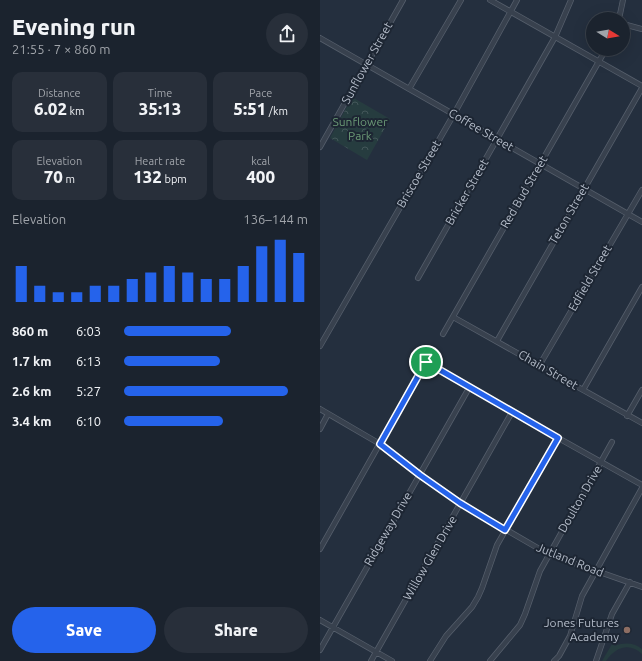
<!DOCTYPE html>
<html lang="en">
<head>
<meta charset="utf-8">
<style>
	body { margin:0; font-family:Ubuntu,sans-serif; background:#282f3a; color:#f1f3f6; height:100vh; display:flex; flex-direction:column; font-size:15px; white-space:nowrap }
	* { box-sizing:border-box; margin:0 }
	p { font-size:13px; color:#a0a4aa }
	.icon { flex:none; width:22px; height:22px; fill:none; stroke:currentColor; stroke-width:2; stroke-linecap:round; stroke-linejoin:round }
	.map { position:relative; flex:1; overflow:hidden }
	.details { display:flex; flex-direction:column; background:#1b232e; width:320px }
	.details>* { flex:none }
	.needle { width:26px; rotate:101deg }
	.buttons { position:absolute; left:266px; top:12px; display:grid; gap:8px }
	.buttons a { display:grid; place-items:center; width:44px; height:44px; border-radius:50%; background:#1b232e; box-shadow:0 4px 16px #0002,0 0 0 1px #39404a; font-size:20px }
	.pin { position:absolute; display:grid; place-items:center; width:34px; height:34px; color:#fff; margin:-17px; border:2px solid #fff; border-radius:50%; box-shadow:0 1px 4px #0007 }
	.round { display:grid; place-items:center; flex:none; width:42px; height:42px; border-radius:21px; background:#282f3a }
	.summary { display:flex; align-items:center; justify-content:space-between; height:68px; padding:0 12px }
	h1 { font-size:22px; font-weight:800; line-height:30px }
	.metrics { display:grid; grid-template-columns:repeat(3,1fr); gap:6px; height:68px; padding:4px 12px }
	.metrics div { display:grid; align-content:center; border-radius:10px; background:#282f3a; text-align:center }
	.metrics b { font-size:17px; font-weight:800 }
	.metrics small { font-size:11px; font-weight:400 }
	.metrics p { font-size:11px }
	.chart { height:112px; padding:8px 12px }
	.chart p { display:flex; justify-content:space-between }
	.chart svg { width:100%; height:72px; margin-top:4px; stroke:#2563eb; stroke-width:6 }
	.button { display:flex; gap:8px; margin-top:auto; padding:8px 12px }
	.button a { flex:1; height:46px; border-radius:24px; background:#2563eb; color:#fff; font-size:16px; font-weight:800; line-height:46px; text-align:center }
	.button a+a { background:#282f3a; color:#f1f3f6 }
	ul { padding:0 12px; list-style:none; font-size:13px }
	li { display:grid; grid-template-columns:64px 48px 1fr; align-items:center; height:30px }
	li i { height:10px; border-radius:5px; background:#2563eb }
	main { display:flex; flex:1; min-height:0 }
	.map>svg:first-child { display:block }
	.park { fill:url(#park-crowns) }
	.pitch { fill:#263c3f }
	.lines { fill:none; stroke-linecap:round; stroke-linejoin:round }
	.minor-casing { stroke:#565f6c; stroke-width:6 }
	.minor { stroke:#38414e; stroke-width:4.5 }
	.route-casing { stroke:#fff; stroke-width:8 }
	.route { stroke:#2563eb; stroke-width:5 }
	.education-dot { fill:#8d6e63; stroke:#1d2633; stroke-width:1.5 }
	.labels { text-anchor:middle; stroke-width:4; stroke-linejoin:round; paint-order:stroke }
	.street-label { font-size:12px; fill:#b4bcc9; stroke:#1d2633 }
	.park-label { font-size:12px; fill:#6b9a76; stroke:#1d2633 }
	.poi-label { font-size:12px; fill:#b4bcc9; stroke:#1d2633; text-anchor:end }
</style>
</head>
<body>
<main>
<section class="details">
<div class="summary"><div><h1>Evening run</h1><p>21:55 · 7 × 860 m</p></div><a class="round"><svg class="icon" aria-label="share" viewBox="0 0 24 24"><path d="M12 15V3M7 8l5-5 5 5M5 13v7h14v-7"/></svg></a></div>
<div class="metrics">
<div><p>Distance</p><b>6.02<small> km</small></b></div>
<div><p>Time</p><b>35:13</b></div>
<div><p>Pace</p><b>5:51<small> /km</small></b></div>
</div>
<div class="metrics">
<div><p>Elevation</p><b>70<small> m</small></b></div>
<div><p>Heart rate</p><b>132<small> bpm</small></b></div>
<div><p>kcal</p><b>400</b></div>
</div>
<div class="chart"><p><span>Elevation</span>136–144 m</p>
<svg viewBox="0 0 160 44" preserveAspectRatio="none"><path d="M5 44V22M15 44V34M25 44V38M35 44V38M45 44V34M55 44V34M65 44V30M75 44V26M85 44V22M95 44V26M105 44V30M115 44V30M125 44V22M135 44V10M145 44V6M155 44V14"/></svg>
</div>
<ul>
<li><b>860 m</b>6:03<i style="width:58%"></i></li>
<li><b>1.7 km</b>6:13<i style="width:52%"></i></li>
<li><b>2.6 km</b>5:27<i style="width:89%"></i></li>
<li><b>3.4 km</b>6:10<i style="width:54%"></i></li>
</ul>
<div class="button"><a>Save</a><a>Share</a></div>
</section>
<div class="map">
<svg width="322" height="661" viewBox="0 0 322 661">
	<defs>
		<pattern id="park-crowns" width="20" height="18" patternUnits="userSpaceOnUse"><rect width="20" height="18" fill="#263c3f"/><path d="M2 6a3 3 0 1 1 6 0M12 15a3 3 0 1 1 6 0" fill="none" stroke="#435659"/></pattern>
	</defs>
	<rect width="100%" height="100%" fill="#242f3e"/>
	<!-- park -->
	<path class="park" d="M32 97 70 119 47 160 10 138Z"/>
	<!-- pitch -->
	<path class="pitch" d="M292 644 295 646C305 642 314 643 322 649V654C310 642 295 647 286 661H282Z"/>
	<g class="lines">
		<defs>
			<path id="minor" d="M170 0 322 86
				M299 19 303 0
				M303 24 322 29
				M0 38 322 222
				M89 89 141 0
				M0 147 83 0
				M98 278 235 37 251 0
				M133 317 322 423
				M123 334 286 49
				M177 341 322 88
				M0 346 134 114 197 0
				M219 366 322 190
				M263 390 322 287
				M0 409 60 444 99 475 140 503 228 554 322 587
				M307 416 322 390
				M0 429 8 414
				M0 549 106 362 192 412 322 485
				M0 620 72 661
				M0 650 149 388
				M51 661 192 412
				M110 661 126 636 152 607 158 597 162 588 177 545 238 438
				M170 661 200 625 205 614 220 571 292 442
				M234 661 239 656 250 636 262 596 322 488
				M276 661 292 614 310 582"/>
		</defs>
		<!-- minor casing -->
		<use href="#minor" class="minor-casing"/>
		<!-- minor -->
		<use href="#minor" class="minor"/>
	</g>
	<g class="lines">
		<defs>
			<path id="route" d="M106 362 238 438 185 530 140 503 100 475 60 444Z"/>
		</defs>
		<!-- route casing -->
		<use href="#route" class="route-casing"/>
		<!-- route -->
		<use href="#route" class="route"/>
	</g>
	<!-- markers -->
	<circle class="education-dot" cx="307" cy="630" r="4"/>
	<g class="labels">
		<!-- street labels -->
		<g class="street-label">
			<text transform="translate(47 63) rotate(-61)" y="4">Sunflower Street</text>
			<text transform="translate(161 130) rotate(30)" y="4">Coffee Street</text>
			<text transform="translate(99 174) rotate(-60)" y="4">Briscoe Street</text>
			<text transform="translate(147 192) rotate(-60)" y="4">Bricker Street</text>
			<text transform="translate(204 192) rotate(-60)" y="4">Red Bud Street</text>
			<text transform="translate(249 214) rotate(-60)" y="4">Teton Street</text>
			<text transform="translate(270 278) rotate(-60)" y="4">Edfield Street</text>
			<text transform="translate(228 370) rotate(30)" y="4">Chain Street</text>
			<text transform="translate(260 499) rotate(-60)" y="4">Doulton Drive</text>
			<text transform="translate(68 529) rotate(-60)" y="4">Ridgeway Drive</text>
			<text transform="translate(110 558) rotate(-60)" y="4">Willow Glen Drive</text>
			<text transform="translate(250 560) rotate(22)" y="4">Jutland Road</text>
		</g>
		<!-- park labels -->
		<g class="park-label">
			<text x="40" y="126">Sunflower<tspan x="40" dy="14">Park</tspan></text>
		</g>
		<!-- poi labels -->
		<g class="poi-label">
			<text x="299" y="627">Jones Futures<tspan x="299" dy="14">Academy</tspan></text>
		</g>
	</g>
</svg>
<div class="buttons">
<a><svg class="needle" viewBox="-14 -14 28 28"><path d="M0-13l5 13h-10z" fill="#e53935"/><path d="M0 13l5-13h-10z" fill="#a0a4aa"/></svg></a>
</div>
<div class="pin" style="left:106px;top:362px;background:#1e9e55"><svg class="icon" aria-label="arrive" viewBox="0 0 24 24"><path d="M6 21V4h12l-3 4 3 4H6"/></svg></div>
</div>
</main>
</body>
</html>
